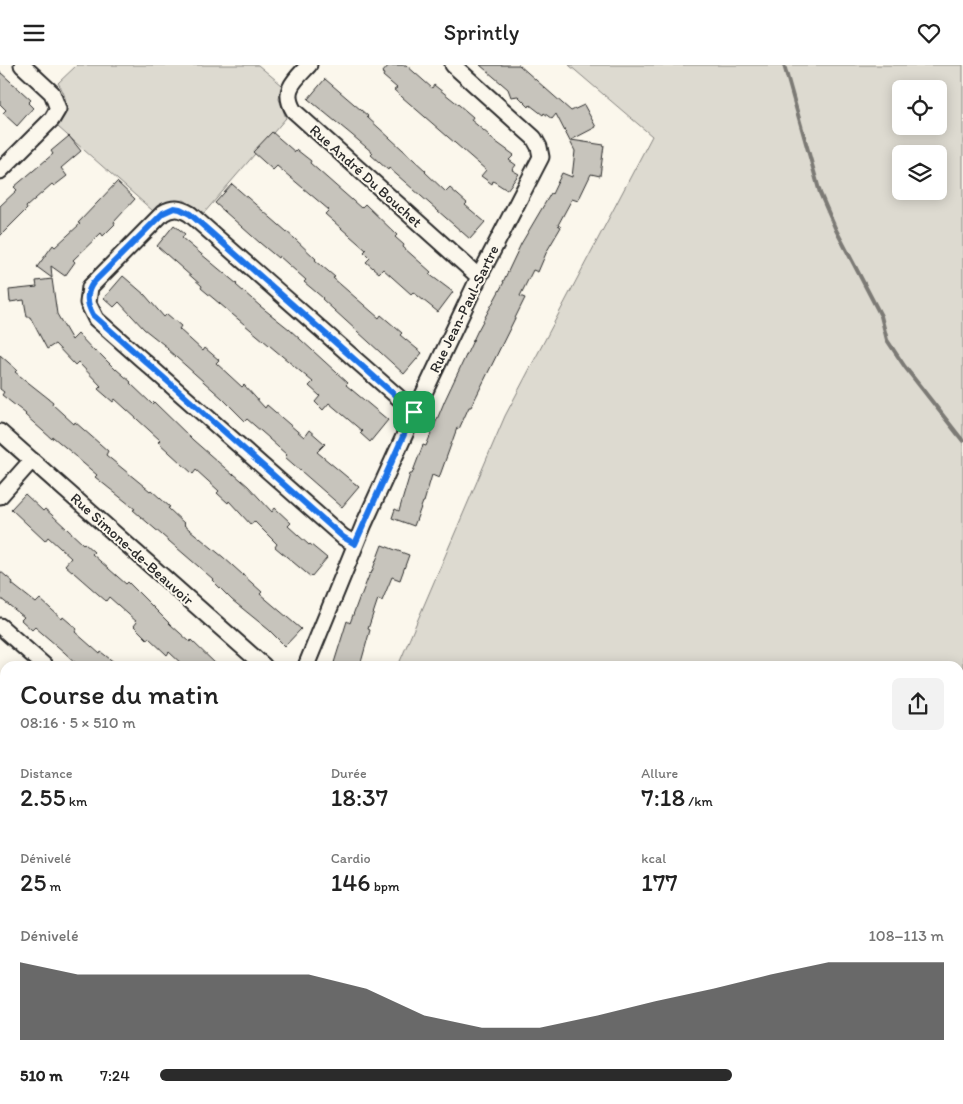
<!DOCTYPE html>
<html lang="fr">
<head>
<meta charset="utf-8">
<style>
	body { margin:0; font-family:Itim,sans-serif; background:#f2f2f2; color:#222; height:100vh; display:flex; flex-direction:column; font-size:19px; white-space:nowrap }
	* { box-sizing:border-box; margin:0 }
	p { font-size:16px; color:#767676 }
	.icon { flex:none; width:28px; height:28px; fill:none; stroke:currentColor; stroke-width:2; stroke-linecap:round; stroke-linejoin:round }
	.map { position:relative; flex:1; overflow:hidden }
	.drawer { position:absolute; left:0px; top:596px; width:964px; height:444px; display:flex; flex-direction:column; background:#fff; border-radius:15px 15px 0 0; box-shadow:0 2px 12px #0003 }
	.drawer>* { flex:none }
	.tools { position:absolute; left:892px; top:15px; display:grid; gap:10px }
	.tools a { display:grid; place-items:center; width:55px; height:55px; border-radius:8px; background:#fff; box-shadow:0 2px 12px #0003; font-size:25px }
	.pin { position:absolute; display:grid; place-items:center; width:42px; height:42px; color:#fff; margin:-21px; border-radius:10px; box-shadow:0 2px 8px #0006 }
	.round { display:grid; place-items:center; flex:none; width:52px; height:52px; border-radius:8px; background:#f2f2f2 }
	.overview { display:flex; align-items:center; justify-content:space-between; height:85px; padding:0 20px }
	h1 { font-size:28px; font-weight:600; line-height:38px }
	.figures { display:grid; grid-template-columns:repeat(3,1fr); gap:8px; height:85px; padding:5px 20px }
	.figures div { display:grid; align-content:center }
	.figures b { font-size:25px; font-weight:600 }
	.figures small { font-size:14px; font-weight:400 }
	.figures p { font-size:14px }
	.chart { height:140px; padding:10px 20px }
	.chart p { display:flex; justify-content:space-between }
	.chart svg { width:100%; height:90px; margin-top:5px; fill:#2b2b2b; opacity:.7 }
	ul { padding:0 20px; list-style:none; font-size:16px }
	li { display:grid; grid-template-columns:80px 60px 1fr; align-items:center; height:38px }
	li i { height:12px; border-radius:6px; background:#2b2b2b }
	header { display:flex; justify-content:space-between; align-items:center; height:65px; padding:0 20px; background:#fff; font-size:22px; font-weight:600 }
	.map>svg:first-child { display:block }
	.green { fill:#dddad0; stroke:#84827e; fill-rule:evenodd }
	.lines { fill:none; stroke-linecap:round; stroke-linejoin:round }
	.stream { stroke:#7b7a75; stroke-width:4 }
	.building { fill:#c7c4bc; stroke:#2b2b2b }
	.minor-casing { stroke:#2b2b2b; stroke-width:19 }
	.minor { stroke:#fbf7ec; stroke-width:15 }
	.route-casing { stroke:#fff; stroke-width:10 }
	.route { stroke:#1a73e8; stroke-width:6 }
	.labels { text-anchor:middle; stroke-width:4; stroke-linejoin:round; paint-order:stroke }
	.street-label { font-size:15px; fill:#2b2b2b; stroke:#fbf7ec }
</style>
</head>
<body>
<header><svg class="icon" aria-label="menu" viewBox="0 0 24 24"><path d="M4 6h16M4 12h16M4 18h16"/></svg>Sprintly<svg class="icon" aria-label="heart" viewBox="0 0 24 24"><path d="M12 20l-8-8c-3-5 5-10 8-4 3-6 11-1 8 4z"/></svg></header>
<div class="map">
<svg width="963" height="1039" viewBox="0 0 963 1039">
	<rect width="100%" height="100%" fill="#fbf7ec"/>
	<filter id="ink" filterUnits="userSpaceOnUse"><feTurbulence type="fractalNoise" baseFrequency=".02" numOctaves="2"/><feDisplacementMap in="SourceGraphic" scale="10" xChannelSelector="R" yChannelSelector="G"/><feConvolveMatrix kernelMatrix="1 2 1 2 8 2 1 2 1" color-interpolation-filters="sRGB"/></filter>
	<g filter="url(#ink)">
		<!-- green -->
		<path class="green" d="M77 0H258L282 20 279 34 286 53 204 148 184 135 160 141 153 146 58 62C66 44 70 36 58 18Z
			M569 0H963V1039H796L792 1035H959V601H398L505 351 652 71ZM901 24H939V61H901ZM901 89H939V126H901Z
			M0 979 5 983V1035H67L72 1039H0Z"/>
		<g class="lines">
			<!-- stream -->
			<path class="stream" d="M784 0 820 128 836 165 881 251 887 275 905 302 963 376
				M959 628 963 627
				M781 1035 786 1039"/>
		</g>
		<!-- building -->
		<path class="building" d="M389 0H406L432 23 434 20 459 40 473 52 471 55 489 70 488 71 514 90 509 95 516 100 512 105 519 109 507 125 493 116 492 119 481 111 486 105 394 25 397 23 383 11 384 9 382 8Z
			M480 0H519L571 46 584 40 596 62 571 75 604 80 600 111 591 109 578 136 572 134 558 160 561 162 547 186 538 207 533 205 520 231 525 233 471 342H469L459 364 457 363 439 413 432 410 424 437H423L414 461 392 453 395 444 399 446 410 409H412L423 380 426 381 445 335 477 267 504 217H503L521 179 551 128 552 129 562 108 572 112 575 86 556 49 552 54 544 48 543 50 530 40 529 42 518 31 511 32 508 24Z
			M0 7 31 35 28 38 33 43 17 61 3 48 6 45 0 39Z
			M325 14 368 51 367 52 426 106 425 107 446 127 450 123 467 138 465 140 485 157 470 174 389 103 388 105 371 90 373 88 352 70 308 34Z
			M272 67 295 87 297 85 311 96 310 98 361 143 365 139 397 170 395 172 404 180 403 182 431 207 429 209 453 227 438 247 413 227 411 229 383 204 379 208 366 197 370 193 364 187 366 185 325 149 329 145 277 101 273 105 253 87Z
			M69 71 81 86 61 103 67 111 54 121 52 119 26 142 27 144 0 171V141L17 125 14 122 53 89 51 86Z
			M117 117 135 134 114 157 115 159 103 171 101 168 73 195 75 197 65 211 51 201 52 213 37 202 53 180 55 182 80 159 78 158Z
			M232 119 294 173 316 194 315 195 335 212 333 213 379 253 381 250 402 268 400 270 422 288 404 309 322 234 323 233 304 217 306 215 279 191 278 193 260 178 215 138Z
			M174 160 185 169 182 173 237 219 236 220 260 241 289 264 348 318 346 320 388 355 370 377 360 368 362 366 329 338 323 345 315 337 320 331 309 321 313 317 201 223 202 221 157 181Z
			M123 211 145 230 164 252 167 249 181 261 179 264 203 286 205 283 219 295 216 298 242 322 244 320 265 343 267 340 304 372 309 365 325 379 317 387 359 422 342 442 285 392 287 390 269 374V373L247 354 245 356 222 333 167 284 168 283 144 264 119 237 114 242 104 233Z
			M52 214 57 249 72 275 78 269 95 287 96 285 116 305V304L131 317 130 318 152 339 154 337 193 375 233 410 234 409 248 421 272 447 275 443 291 458 288 461 309 480 310 479 327 493 311 512 275 482 277 479 254 456 251 460 229 436 228 438 217 428 219 426 196 405 193 409 158 377 160 375 115 334 113 337 98 324 101 321 78 297 75 300 55 279 47 284 30 252H27L24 235 10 237 9 225 37 222 36 216Z
			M0 290 17 305 15 307 53 337 52 339 74 359 75 357 108 386 106 390 150 426 151 425 170 442 168 443 185 459 184 460 223 492 262 527 260 529 301 564 285 581 269 565 232 535 212 515 213 514 133 445 135 444 95 412 97 410 77 393V392L53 372 52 374 25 350 26 349 2 330 4 327 0 324Z
			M25 429 43 446 45 444 52 450 83 479 84 478 94 487 92 489 126 519 128 517 170 559 190 577 191 575 218 601H184L169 587 167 590 149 573 147 574 134 561 137 557 109 532 106 536 65 500 71 493 48 472 45 476 11 444Z
			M382 480 409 490 400 515 392 512 382 536 378 534 368 564 370 565 360 601H333L347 556 350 558 360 531H361L370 508 371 509Z
			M0 506 13 517 12 519 36 538 40 534 62 554 63 552 77 564 75 567 100 589 101 587 119 601H79L64 587 35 562 32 565 21 555 24 552 0 533Z"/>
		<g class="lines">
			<defs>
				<path id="minor" d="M309 0C295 15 281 25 294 46L479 212
					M0 106 52 54 58 44 52 28 22 0
					M0 367 264 601
					M0 431 32 395
					M355 479 343 472 96 254 88 238 90 222 163 148C173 142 180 143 190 149L415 347
					M0 561 45 601
					M306 601 364 459 415 347 479 212 541 92 539 82 534 73 453 0
					M0 662 5 655
					M0 754 5 758
					M0 956 5 960
					M101 1035 106 1039
					M683 1035 688 1039
					M442 1039 444 1035
					M471 1039 474 1035
					M654 1039 657 1035"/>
			</defs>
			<!-- minor casing -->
			<use href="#minor" class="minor-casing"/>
			<!-- minor -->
			<use href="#minor" class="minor"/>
		</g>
	</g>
	<g class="lines" filter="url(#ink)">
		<defs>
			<path id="route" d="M174 143 180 144 190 149 414 347 355 479 343 472 93 250C87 239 85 229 93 218L163 148Z"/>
		</defs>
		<!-- route casing -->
		<use href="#route" class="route-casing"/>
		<!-- route -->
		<use href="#route" class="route"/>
	</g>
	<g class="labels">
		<!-- street labels -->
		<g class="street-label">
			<text transform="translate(366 111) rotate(42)" y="5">Rue André Du Bouchet</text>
			<text transform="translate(464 244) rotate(-64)" y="5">Rue Jean-Paul-Sartre</text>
			<text transform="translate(132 484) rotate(42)" y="5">Rue Simone-de-Beauvoir</text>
		</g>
	</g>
</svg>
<div class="tools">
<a><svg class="icon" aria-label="locate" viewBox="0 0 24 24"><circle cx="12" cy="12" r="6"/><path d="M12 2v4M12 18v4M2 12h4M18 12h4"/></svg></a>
<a><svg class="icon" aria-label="layers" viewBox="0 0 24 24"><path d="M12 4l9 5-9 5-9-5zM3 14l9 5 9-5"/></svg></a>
</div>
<div class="pin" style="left:414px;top:347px;background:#1e9e55"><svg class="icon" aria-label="arrive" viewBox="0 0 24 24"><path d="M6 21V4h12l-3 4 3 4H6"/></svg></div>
<section class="drawer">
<div class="overview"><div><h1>Course du matin</h1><p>08:16 · 5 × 510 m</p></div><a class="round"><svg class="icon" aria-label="share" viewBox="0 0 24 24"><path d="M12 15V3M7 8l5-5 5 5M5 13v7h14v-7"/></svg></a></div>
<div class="figures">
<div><p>Distance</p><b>2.55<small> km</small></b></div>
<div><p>Durée</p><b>18:37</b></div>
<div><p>Allure</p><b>7:18<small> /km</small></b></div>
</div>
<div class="figures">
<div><p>Dénivelé</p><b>25<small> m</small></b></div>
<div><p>Cardio</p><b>146<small> bpm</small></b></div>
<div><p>kcal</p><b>177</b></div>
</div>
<div class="chart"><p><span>Dénivelé</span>108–113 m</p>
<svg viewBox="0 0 160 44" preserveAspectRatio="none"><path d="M0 44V6L10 12L20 12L30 12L40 12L50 12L60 19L70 32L80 38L90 38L100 32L110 25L120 19L130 12L140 6L150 6L160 6V44z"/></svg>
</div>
<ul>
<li><b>510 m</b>7:24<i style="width:73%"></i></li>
</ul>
</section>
</div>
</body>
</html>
